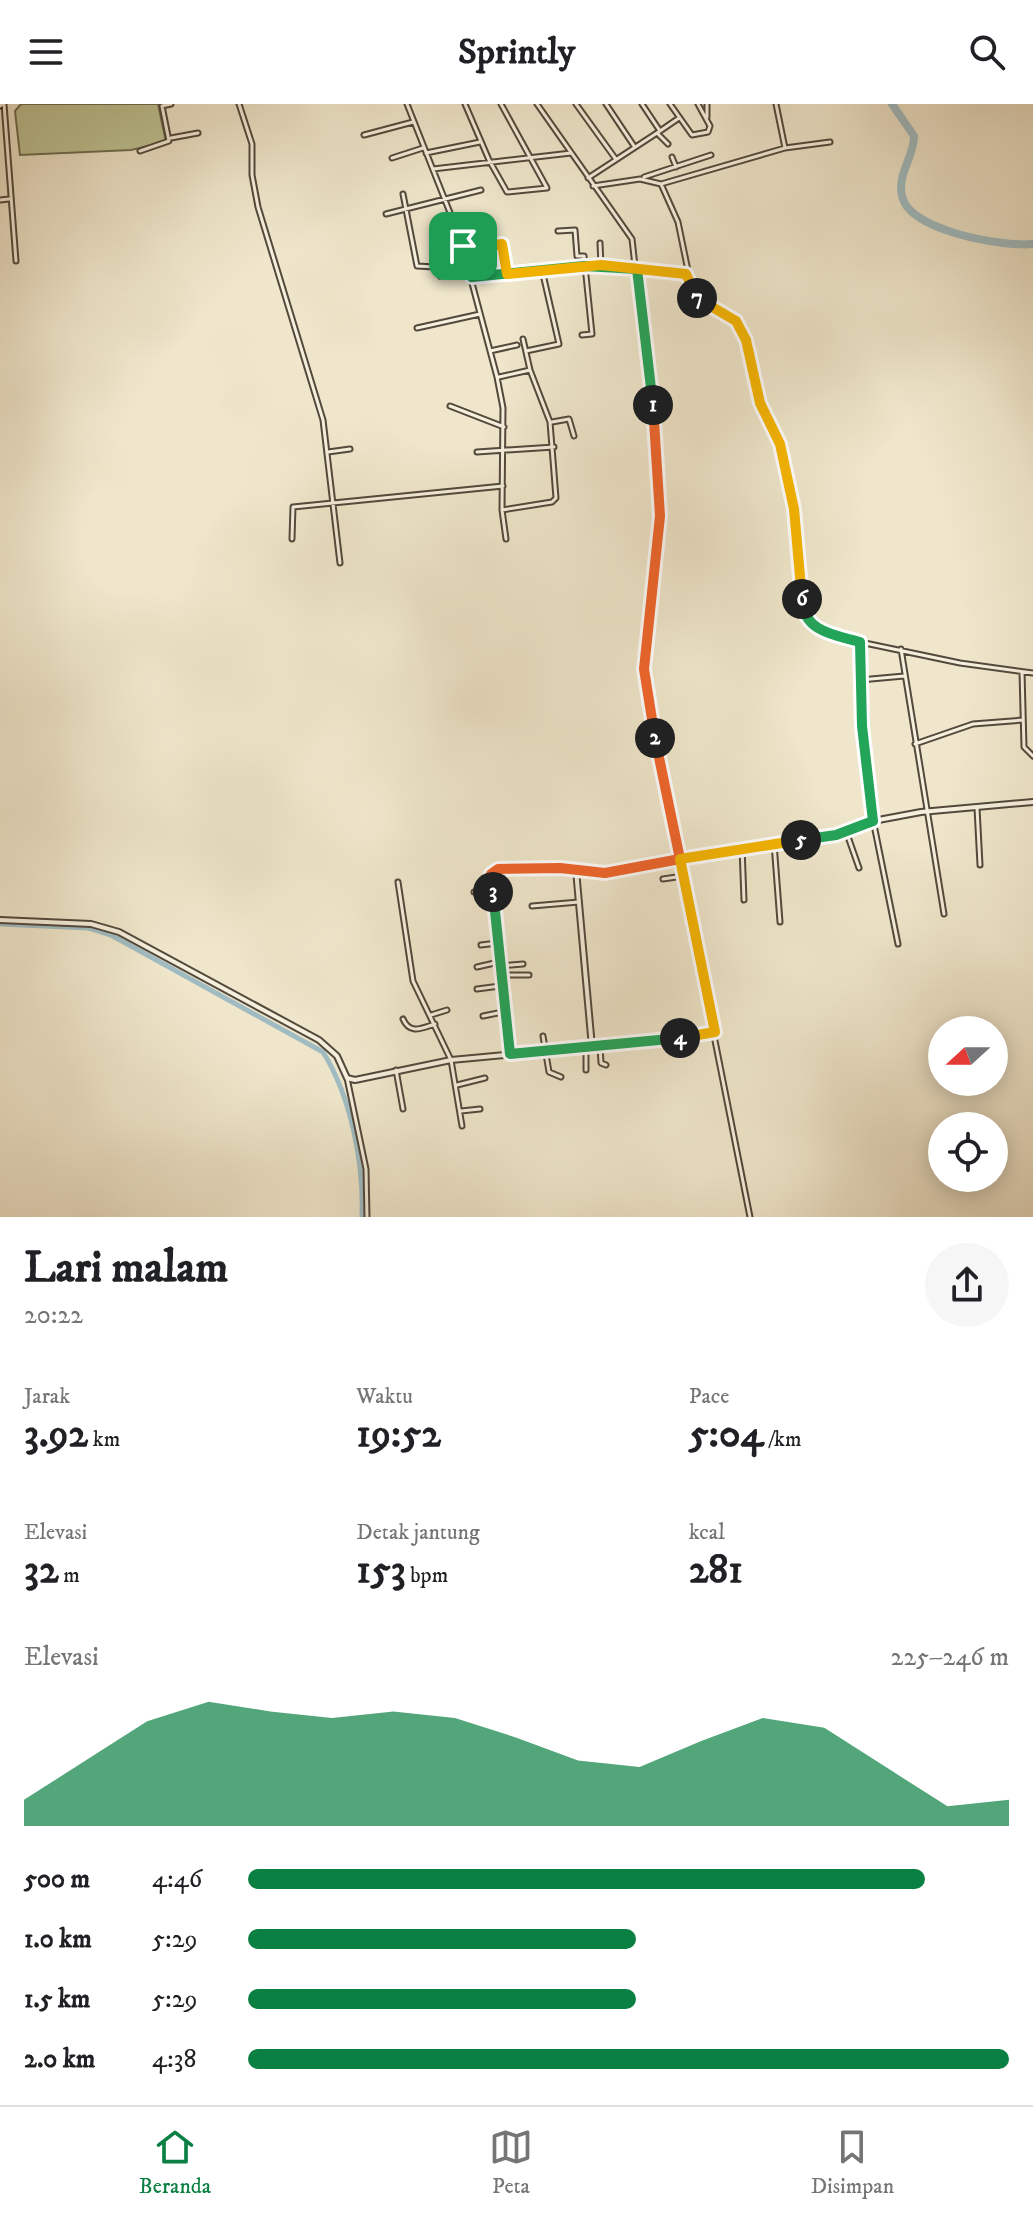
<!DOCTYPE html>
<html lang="id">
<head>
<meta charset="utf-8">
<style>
	body { margin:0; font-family:"IM FELL DW Pica",serif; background:#f6f6f6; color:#202124; height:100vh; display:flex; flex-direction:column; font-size:30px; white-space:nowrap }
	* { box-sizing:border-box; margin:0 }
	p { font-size:26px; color:#757577 }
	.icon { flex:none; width:44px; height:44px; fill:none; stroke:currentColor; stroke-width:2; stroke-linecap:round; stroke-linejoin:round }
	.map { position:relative; height:1113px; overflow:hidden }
	.panel { display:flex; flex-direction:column; background:#fff; flex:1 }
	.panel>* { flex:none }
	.needle { width:52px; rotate:249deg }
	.fabs { position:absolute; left:928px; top:912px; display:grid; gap:16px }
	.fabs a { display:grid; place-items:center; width:80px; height:80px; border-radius:50%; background:#fff; box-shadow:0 4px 20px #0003; font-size:40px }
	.pin { position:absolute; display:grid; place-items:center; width:68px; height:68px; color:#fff; margin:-34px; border-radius:16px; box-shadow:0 4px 12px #0006 }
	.km { position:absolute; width:40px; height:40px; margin:-20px; border-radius:50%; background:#222; color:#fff; font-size:22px; line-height:40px; text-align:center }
	.round { display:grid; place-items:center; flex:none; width:84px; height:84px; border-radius:42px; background:#f6f6f6 }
	.headline { display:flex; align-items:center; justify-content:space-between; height:136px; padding:0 24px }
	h1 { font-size:44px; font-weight:800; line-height:60px }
	.stats { display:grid; grid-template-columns:repeat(3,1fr); gap:12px; height:136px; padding:8px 24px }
	.stats div { display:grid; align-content:center }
	.stats b { font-size:40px; font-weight:800 }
	.stats small { font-size:22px; font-weight:400 }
	.stats p { font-size:22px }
	.chart { height:224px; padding:16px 24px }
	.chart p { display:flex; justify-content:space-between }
	.chart svg { width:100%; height:144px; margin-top:8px; fill:#0b8043; opacity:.7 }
	ul { padding:0 24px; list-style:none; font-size:26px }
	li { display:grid; grid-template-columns:128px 96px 1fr; align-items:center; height:60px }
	li i { height:20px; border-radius:10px; background:#0b8043 }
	header { display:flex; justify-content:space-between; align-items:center; height:104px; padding:0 24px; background:#fff; font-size:36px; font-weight:800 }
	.tabs { display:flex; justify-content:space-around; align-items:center; height:112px; border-top:2px solid #e0e0e0; background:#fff; font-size:22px; color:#757577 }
	.tabs a { display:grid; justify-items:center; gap:4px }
	.tabs .on { color:#0b8043 }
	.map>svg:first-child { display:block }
	.green { fill:#bec394; stroke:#6e6c50; stroke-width:2 }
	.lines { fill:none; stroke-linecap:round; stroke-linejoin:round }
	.canal { stroke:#a0bcc2; stroke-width:5 }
	.river { stroke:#a0bcc2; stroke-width:8 }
	.minor-casing { stroke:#53493c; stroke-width:7 }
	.tertiary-casing { stroke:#53493c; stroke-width:8 }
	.secondary-casing { stroke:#1f150c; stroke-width:9 }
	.minor { stroke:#f5efdd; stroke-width:3 }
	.tertiary { stroke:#f5efdd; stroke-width:4 }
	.secondary { stroke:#f5efdd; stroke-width:5 }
	.split-1-casing { stroke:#fff; stroke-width:16 }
	.split-2-casing { stroke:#fff; stroke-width:16 }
	.split-3-casing { stroke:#fff; stroke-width:16 }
	.split-4-casing { stroke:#fff; stroke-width:16 }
	.split-5-casing { stroke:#fff; stroke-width:16 }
	.split-6-casing { stroke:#fff; stroke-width:16 }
	.split-7-casing { stroke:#fff; stroke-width:16 }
	.split-8-casing { stroke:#fff; stroke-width:16 }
	.split-1 { stroke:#22a559; stroke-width:10 }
	.split-2 { stroke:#f0652b; stroke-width:10 }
	.split-3 { stroke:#f0652b; stroke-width:10 }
	.split-4 { stroke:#22a559; stroke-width:10 }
	.split-5 { stroke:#f5b400; stroke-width:10 }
	.split-6 { stroke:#22a559; stroke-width:10 }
	.split-7 { stroke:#f5b400; stroke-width:10 }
	.split-8 { stroke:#f5b400; stroke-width:10 }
</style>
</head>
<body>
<header><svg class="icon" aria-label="menu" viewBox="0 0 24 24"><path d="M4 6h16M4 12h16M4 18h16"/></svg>Sprintly<svg class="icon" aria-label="search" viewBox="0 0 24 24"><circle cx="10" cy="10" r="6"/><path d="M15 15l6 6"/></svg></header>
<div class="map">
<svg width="1033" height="1113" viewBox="0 0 1033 1113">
	<rect width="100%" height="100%" fill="#efe6cb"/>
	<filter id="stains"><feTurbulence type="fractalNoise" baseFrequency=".0025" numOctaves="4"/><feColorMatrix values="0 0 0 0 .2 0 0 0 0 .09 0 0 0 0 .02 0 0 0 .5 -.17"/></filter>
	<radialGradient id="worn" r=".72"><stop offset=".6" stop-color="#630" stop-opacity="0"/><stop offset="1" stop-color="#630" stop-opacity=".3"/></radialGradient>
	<!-- green -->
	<path class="green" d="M21 0H158L166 38 131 46 20 51 15 7Z"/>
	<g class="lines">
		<!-- canal -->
		<path class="canal" d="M0 820 89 824 111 831 323 948C351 993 364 1059 362 1113"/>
		<!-- river -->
		<path class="river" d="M892 0 914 32C914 54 897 69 902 92 909 127 1003 143 1033 140"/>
		<defs>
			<path id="minor" d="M4 0 16 157
				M239 0 252 40V71L258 103 323 316 340 459
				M407 0 460 134 497 273 503 304 502 406 506 435
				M465 0 489 56 507 88 547 84 501 0
				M537 0 632 135 660 387 645 584 750 1113
				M576 0 615 54
				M606 0 634 42
				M642 0 660 27 679 14
				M670 0 692 31 708 28 710 22 698 0
				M707 13V0
				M657 29 668 40
				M364 31 413 18
				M171 34 198 29
				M785 44 830 38
				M140 47 169 37 162 2 171 0
				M426 49 480 38
				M672 53 676 63
				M392 54 423 44
				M433 65 571 49
				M644 73 711 51
				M588 74 660 27
				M661 80 785 44 776 0
				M593 82 640 75 661 80 678 118 692 186 698 195 740 223 760 299 780 340 798 433 802 502 812 520 826 529 860 538 960 559 1033 569
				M403 90 417 162 435 163 440 172
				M0 96 9 95
				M386 110 481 86
				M558 127 575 126 577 152H584L592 230 582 231
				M600 139 601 161
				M465 142 486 137 488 142 502 140 507 170
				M451 171 471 170
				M472 173 601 161 686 170
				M417 224 480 210
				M490 247 517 241
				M526 247 559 240 542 166
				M499 273 530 266
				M450 302 504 323
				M552 318 569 315 574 332
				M328 348 350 345
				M477 348 554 343
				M502 406 552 398 556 394 550 318 530 266 523 235
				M292 435 293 403 503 382
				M860 538 867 686 898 840
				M901 545 944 810
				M1022 568 1024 643 1033 652
				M860 576 904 572
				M915 640 973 620 1023 616
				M977 704 980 761
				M846 727 859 764
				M774 739 780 818
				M742 743 744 796
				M663 775 683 772
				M398 778 413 877 451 956 462 1022
				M474 788H493
				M532 802 579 798
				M481 841 497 839
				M500 862 523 860
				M477 863 499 858
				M500 871H529
				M477 885 500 882
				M431 911 447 906
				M483 912 503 908
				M403 915C410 931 422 924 435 920
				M543 932 549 968 561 973
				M600 942 601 959 606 961
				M592 943 715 928
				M586 944V966
				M396 966 403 1005
				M347 974 366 1065 367 1113
				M457 981 485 974
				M461 1007 480 1005"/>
			<path id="tertiary" d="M0 816 91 820 119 828 319 936 337 952 347 974 355 976 451 956 592 943 576 766
				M510 950 491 770 495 766 560 764 605 769 742 743 825 733 873 717 921 708 1033 698"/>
			<path id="secondary" d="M0 1 1 0"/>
		</defs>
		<!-- minor casing -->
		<use href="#minor" class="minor-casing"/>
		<!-- tertiary casing -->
		<use href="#tertiary" class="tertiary-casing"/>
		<!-- secondary casing -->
		<use href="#secondary" class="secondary-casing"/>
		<!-- minor -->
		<use href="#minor" class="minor"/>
		<!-- tertiary -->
		<use href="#tertiary" class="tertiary"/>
		<!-- secondary -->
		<use href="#secondary" class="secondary"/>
	</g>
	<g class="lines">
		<defs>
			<path id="split-1" d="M463 142 472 173 584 162 637 165 653 301"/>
			<path id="split-2" d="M653 301 660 412 644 565 655 634"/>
			<path id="split-3" d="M493 788 491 770 498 765 560 764 605 769 680 755 655 634"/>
			<path id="split-4" d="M493 788 510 950 680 934"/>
			<path id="split-5" d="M680 934 715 928 680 755 801 736"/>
			<path id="split-6" d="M801 736 836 731 873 717 862 622 860 538C835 531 803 528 802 495"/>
			<path id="split-7" d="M697 194 736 217 746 236 760 299 780 340 794 405 802 495"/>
			<path id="split-8" d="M463 142 486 137 488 142 502 140 507 170 601 161 686 170 697 194"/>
		</defs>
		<!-- split-1 casing -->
		<use href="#split-1" class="split-1-casing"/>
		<!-- split-2 casing -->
		<use href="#split-2" class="split-2-casing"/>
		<!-- split-3 casing -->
		<use href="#split-3" class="split-3-casing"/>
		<!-- split-4 casing -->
		<use href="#split-4" class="split-4-casing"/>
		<!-- split-5 casing -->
		<use href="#split-5" class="split-5-casing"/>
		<!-- split-6 casing -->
		<use href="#split-6" class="split-6-casing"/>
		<!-- split-7 casing -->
		<use href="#split-7" class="split-7-casing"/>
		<!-- split-8 casing -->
		<use href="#split-8" class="split-8-casing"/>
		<!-- split-1 -->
		<use href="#split-1" class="split-1"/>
		<!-- split-2 -->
		<use href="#split-2" class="split-2"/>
		<!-- split-3 -->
		<use href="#split-3" class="split-3"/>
		<!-- split-4 -->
		<use href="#split-4" class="split-4"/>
		<!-- split-5 -->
		<use href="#split-5" class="split-5"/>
		<!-- split-6 -->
		<use href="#split-6" class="split-6"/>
		<!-- split-7 -->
		<use href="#split-7" class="split-7"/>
		<!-- split-8 -->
		<use href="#split-8" class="split-8"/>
	</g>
	<rect width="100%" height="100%" filter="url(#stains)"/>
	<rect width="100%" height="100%" fill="url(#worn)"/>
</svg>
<div class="fabs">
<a><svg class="needle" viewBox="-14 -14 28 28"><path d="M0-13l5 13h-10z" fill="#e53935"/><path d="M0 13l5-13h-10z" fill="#757577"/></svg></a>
<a><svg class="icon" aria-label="locate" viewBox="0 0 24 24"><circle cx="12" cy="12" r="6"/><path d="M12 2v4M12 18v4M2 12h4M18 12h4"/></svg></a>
</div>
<div class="pin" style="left:463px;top:142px;background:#1e9e55"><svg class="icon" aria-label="arrive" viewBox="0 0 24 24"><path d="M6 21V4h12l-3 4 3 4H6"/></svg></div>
<b class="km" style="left:653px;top:301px">1</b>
<b class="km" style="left:655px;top:634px">2</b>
<b class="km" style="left:493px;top:788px">3</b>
<b class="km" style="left:680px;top:934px">4</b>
<b class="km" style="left:801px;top:736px">5</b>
<b class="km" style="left:802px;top:495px">6</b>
<b class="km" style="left:697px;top:194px">7</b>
</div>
<section class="panel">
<div class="headline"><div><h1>Lari malam</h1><p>20:22</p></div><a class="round"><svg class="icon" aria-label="share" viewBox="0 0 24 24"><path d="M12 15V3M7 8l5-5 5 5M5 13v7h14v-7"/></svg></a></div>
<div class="stats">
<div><p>Jarak</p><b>3.92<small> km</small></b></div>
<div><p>Waktu</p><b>19:52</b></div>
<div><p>Pace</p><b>5:04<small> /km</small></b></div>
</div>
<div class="stats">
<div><p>Elevasi</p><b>32<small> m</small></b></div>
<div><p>Detak jantung</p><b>153<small> bpm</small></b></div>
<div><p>kcal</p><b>281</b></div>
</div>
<div class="chart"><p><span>Elevasi</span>225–246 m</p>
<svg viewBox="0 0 160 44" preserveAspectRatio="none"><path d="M0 44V36L10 24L20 12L30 6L40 9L50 11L60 9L70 11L80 17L90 24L100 26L110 18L120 11L130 14L140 26L150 38L160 36V44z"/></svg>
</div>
<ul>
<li><b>500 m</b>4:46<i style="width:89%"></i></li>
<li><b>1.0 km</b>5:29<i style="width:51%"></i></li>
<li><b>1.5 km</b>5:29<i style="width:51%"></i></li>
<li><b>2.0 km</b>4:38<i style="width:100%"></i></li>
</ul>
</section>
<nav class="tabs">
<a class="on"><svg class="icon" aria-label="home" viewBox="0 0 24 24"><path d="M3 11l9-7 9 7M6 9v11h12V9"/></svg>Beranda</a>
<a><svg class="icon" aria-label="map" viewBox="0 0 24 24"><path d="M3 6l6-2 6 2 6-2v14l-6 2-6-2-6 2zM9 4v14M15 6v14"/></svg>Peta</a>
<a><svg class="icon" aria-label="saved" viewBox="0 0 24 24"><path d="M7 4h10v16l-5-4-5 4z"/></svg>Disimpan</a>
</nav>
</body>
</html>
